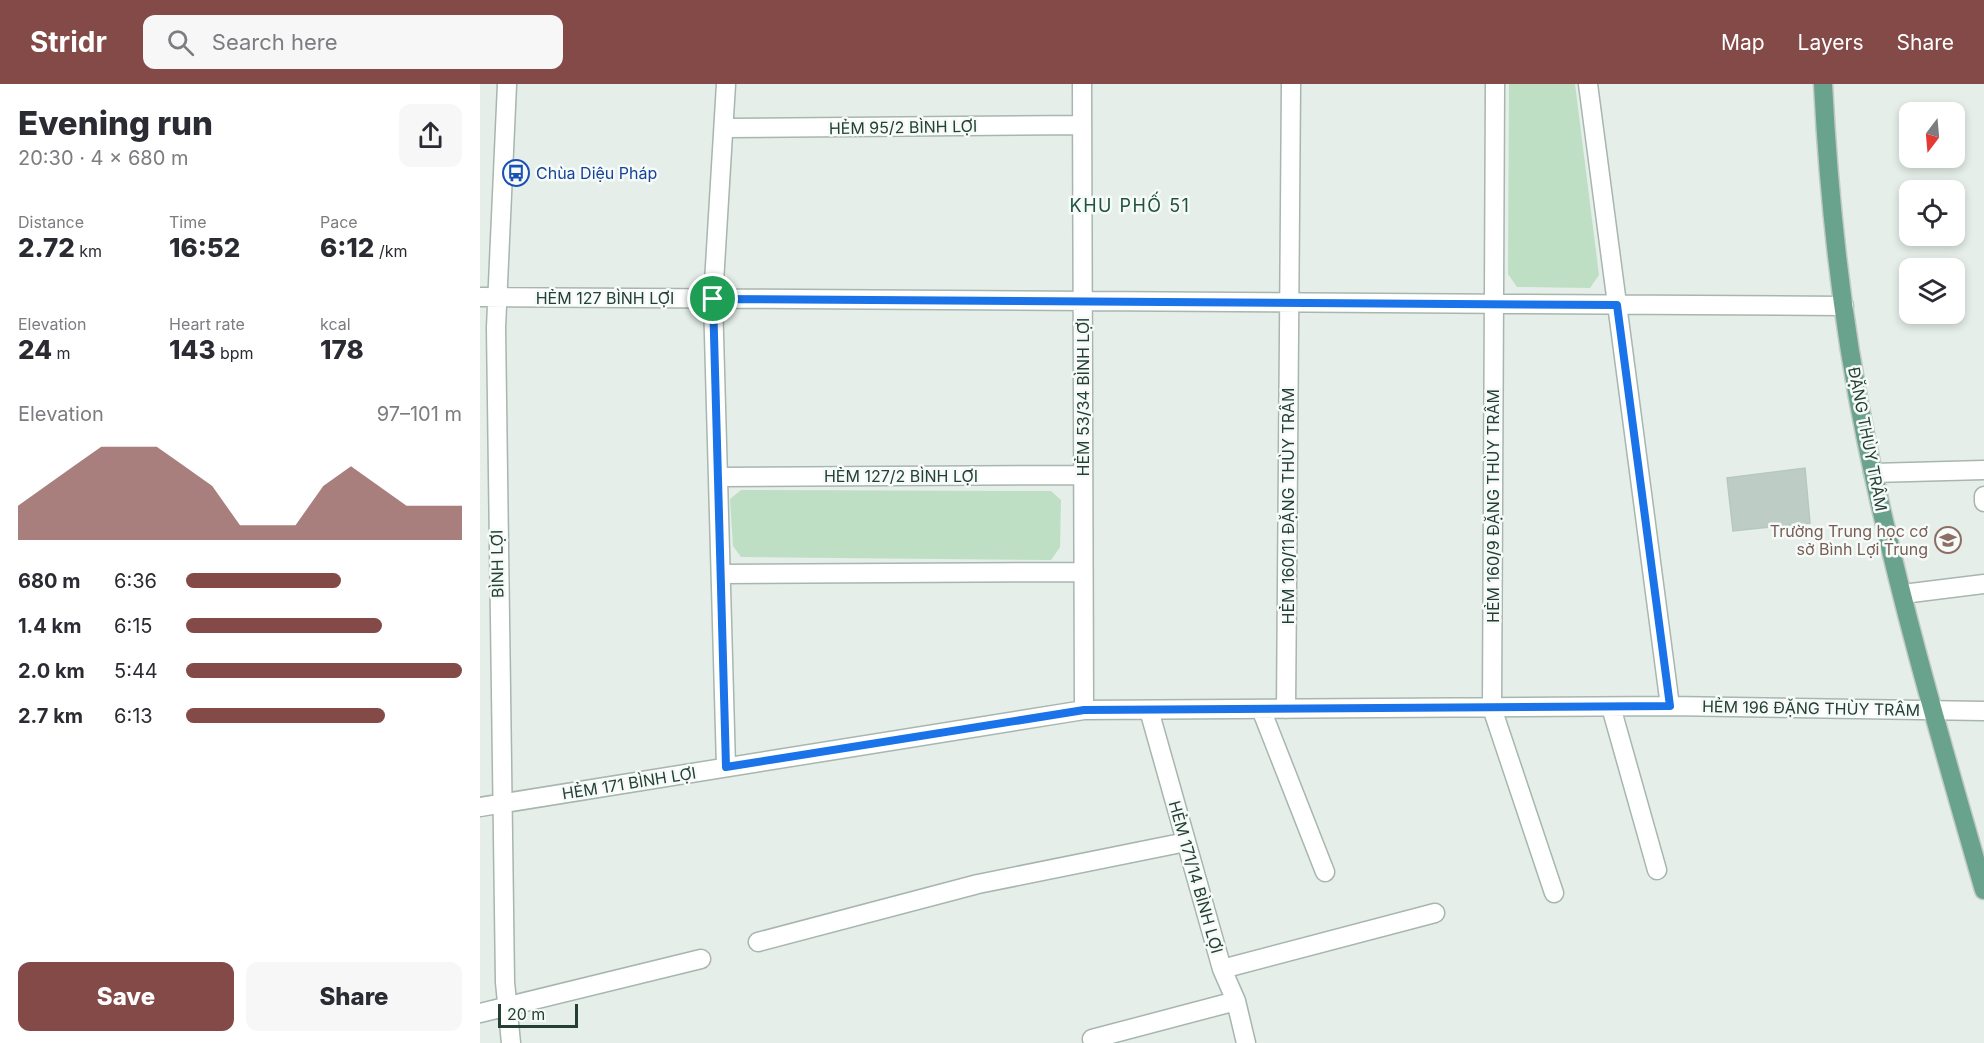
<!DOCTYPE html>
<html lang="en">
<head>
<meta charset="utf-8">
<style>
	body { margin:0; font-family:Inter,sans-serif; background:#f7f7f7; color:#2b2b33; height:100vh; display:flex; flex-direction:column; font-size:22px; white-space:nowrap }
	* { box-sizing:border-box; margin:0 }
	p { font-size:20px; color:#7c7c81 }
	.icon { flex:none; width:33px; height:33px; fill:none; stroke:currentColor; stroke-width:2; stroke-linecap:round; stroke-linejoin:round }
	.map { position:relative; flex:1; overflow:hidden }
	.drawer { display:flex; flex-direction:column; background:#fff; width:480px }
	.drawer>* { flex:none }
	.needle { width:39px; rotate:196deg }
	.fabs { position:absolute; left:1419px; top:18px; display:grid; gap:12px }
	.fabs a { display:grid; place-items:center; width:66px; height:66px; border-radius:12px; background:#fff; box-shadow:0 3px 9px #0003; font-size:30px }
	.scale { position:absolute; left:18px; bottom:15px; width:80px; box-sizing:border-box; padding-left:6px; border:3px solid #244035; border-top:0; font-size:16px; line-height:21px; white-space:nowrap; color:#244035; -webkit-text-stroke:4px #f6faf8; paint-order:stroke }
	.pin { position:absolute; display:grid; place-items:center; width:51px; height:51px; color:#fff; margin:-26px; border:3px solid #fff; border-radius:50%; box-shadow:0 2px 6px #0007 }
	.round { display:grid; place-items:center; flex:none; width:63px; height:63px; border-radius:12px; background:#f7f7f7 }
	.overview { display:flex; align-items:center; justify-content:space-between; height:102px; padding:0 18px }
	h1 { font-size:33px; font-weight:800; line-height:45px }
	.figures { display:grid; grid-template-columns:repeat(3,1fr); gap:9px; height:102px; padding:6px 18px }
	.figures div { display:grid; align-content:center }
	.figures b { font-size:26px; font-weight:800 }
	.figures small { font-size:16px; font-weight:400 }
	.figures p { font-size:16px }
	.chart { height:168px; padding:12px 18px }
	.chart p { display:flex; justify-content:space-between }
	.chart svg { width:100%; height:108px; margin-top:6px; fill:#844a47; opacity:.7 }
	.button { display:flex; gap:12px; margin-top:auto; padding:12px 18px }
	.button a { flex:1; height:69px; border-radius:12px; background:#844a47; color:#fff; font-size:24px; font-weight:800; line-height:69px; text-align:center }
	.button a+a { background:#f7f7f7; color:#2b2b33 }
	ul { padding:0 18px; list-style:none; font-size:20px }
	li { display:grid; grid-template-columns:96px 72px 1fr; align-items:center; height:45px }
	li i { height:15px; border-radius:8px; background:#844a47 }
	header { display:flex; align-items:center; gap:36px; box-sizing:border-box; height:84px; padding:0 30px; background:#844a47; color:#fff }
	header strong { font-size:28px }
	nav { display:flex; gap:33px; margin-inline-start:auto; font-size:21px }
	.search { width:420px; height:54px; background:#f7f7f7; display:flex; align-items:center; gap:15px; box-sizing:border-box; padding:0 21px; border-radius:12px; color:#7c7c81; font-size:22px }
	main { display:flex; flex:1; min-height:0 }
	.map>svg:first-child { display:block }
	.green { fill:#bedfc3 }
	.building { fill:#bdccc4; stroke:#b7c8bf; stroke-width:1.5 }
	.lines { fill:none; stroke-linecap:round; stroke-linejoin:round }
	.minor-casing { stroke:#a7b6af; stroke-width:21 }
	.major-casing { stroke:#c2cac6; stroke-width:21 }
	.minor { stroke:#fff; stroke-width:18 }
	.major { stroke:#6aa38d; stroke-width:18 }
	.route-casing { stroke:#fff; stroke-width:12 }
	.route { stroke:#1a73e8; stroke-width:8 }
	.labels { text-anchor:middle; stroke-width:5; stroke-linejoin:round; paint-order:stroke }
	.street-label { font-size:16px; fill:#244035; stroke:#f6faf8 }
	.transit-label { font-size:16px; fill:#164399; stroke:#f6faf8; text-anchor:start }
	.education-label { font-size:16px; fill:#785e54; stroke:#f6faf8; text-anchor:end }
	.neighbourhood-label { font-size:18px; letter-spacing:1.5px; fill:#1f5340; stroke:#f6faf8 }
</style>
</head>
<body>
<header>
<strong>Stridr</strong>
<div class="search"><svg class="icon" aria-label="search" viewBox="0 0 24 24"><circle cx="10" cy="10" r="6"/><path d="M15 15l6 6"/></svg>Search here</div>
<nav><a>Map</a><a>Layers</a><a>Share</a></nav>
</header>
<main>
<section class="drawer">
<div class="overview"><div><h1>Evening run</h1><p>20:30 · 4 × 680 m</p></div><a class="round"><svg class="icon" aria-label="share" viewBox="0 0 24 24"><path d="M12 15V3M7 8l5-5 5 5M5 13v7h14v-7"/></svg></a></div>
<div class="figures">
<div><p>Distance</p><b>2.72<small> km</small></b></div>
<div><p>Time</p><b>16:52</b></div>
<div><p>Pace</p><b>6:12<small> /km</small></b></div>
</div>
<div class="figures">
<div><p>Elevation</p><b>24<small> m</small></b></div>
<div><p>Heart rate</p><b>143<small> bpm</small></b></div>
<div><p>kcal</p><b>178</b></div>
</div>
<div class="chart"><p><span>Elevation</span>97–101 m</p>
<svg viewBox="0 0 160 44" preserveAspectRatio="none"><path d="M0 44V30L10 22L20 14L30 6L40 6L50 6L60 14L70 22L80 38L90 38L100 38L110 22L120 14L130 22L140 30L150 30L160 30V44z"/></svg>
</div>
<ul>
<li><b>680 m</b>6:36<i style="width:56%"></i></li>
<li><b>1.4 km</b>6:15<i style="width:71%"></i></li>
<li><b>2.0 km</b>5:44<i style="width:100%"></i></li>
<li><b>2.7 km</b>6:13<i style="width:72%"></i></li>
</ul>
<div class="button"><a>Save</a><a>Share</a></div>
</section>
<div class="map">
<svg width="1504" height="959" viewBox="0 0 1504 959">
	<rect width="100%" height="100%" fill="#e5eee9"/>
	<!-- green -->
	<path class="green" d="M1029 0H1095L1119 191 1110 204 1037 203 1028 190Z
		M261 406 571 407 581 416 580 463 571 476 261 473 253 462 250 415Z"/>
	<!-- building -->
	<path class="building" d="M1325 384 1330 439 1253 447 1247 394Z"/>
	<g class="lines">
		<defs>
			<path id="minor" d="M27 0 16 244 25 898 31 959
				M602 0 604 626
				M1015 0 1012 624 1074 809
				M1108 0 1190 622
				M244 44 602 41
				M0 213 1364 222
				M1393 389 1504 386
				M238 393 603 391
				M1504 412V418
				M241 490 603 488
				M1423 510 1504 500
				M1131 623 1177 786
				M781 625 845 788
				M806 625 811 0
				M669 626 742 885 756 917 766 959
				M246 683 233 215 246 0
				M0 723 604 626 1190 622 1504 627
				M278 858 498 800 706 758
				M742 885 955 829
				M0 929 221 875
				M612 955 756 917"/>
			<path id="major" d="M1343 0C1349 118 1362 239 1386 355 1417 507 1461 657 1504 806"/>
		</defs>
		<!-- minor casing -->
		<use href="#minor" class="minor-casing"/>
		<!-- major casing -->
		<use href="#major" class="major-casing"/>
		<!-- minor -->
		<use href="#minor" class="minor"/>
		<!-- major -->
		<use href="#major" class="major"/>
	</g>
	<g class="lines">
		<defs>
			<path id="route" d="M233 215 1137 221 1190 622 604 626 246 683Z"/>
		</defs>
		<!-- route casing -->
		<use href="#route" class="route-casing"/>
		<!-- route -->
		<use href="#route" class="route"/>
	</g>
	<!-- icons -->
	<defs>
		<symbol id="bus-ring" viewBox="-11 -11 22 22"><circle r="9.5" fill="#f6faf8" stroke="#1a4fb4" stroke-width="1.5"/><path d="M-5-6H5V4H4V6H2V4H-2V6H-4V4H-5ZM-3.5-4V0h7V-4ZM-3.5 1.2v1.5H-2V1.2ZM2 1.2v1.5H3.5V1.2Z" fill="#1a4fb4"/></symbol>
		<symbol id="school-ring" viewBox="-11 -11 22 22"><circle r="9.5" fill="#f6faf8" stroke="#8d6e63" stroke-width="1.5"/><path d="M0-5L7-2L0 1L-7-2ZM-4 1L0 2.5L4 1V4Q0 6-4 4Z" fill="#8d6e63"/></symbol>
	</defs>
	<g fill-rule="evenodd">
		<use href="#bus-ring" x="21" y="74" width="30" height="30"/>
		<use href="#school-ring" x="1453" y="441" width="30" height="30"/>
	</g>
	<g class="labels">
		<!-- street labels -->
		<g class="street-label">
			<text transform="translate(423 43) rotate(-1)" y="6">HẺM 95/2 BÌNH LỢI</text>
			<text x="125" y="220">HẺM 127 BÌNH LỢI</text>
			<text transform="translate(603 313) rotate(-90)" y="6">HẺM 53/34 BÌNH LỢI</text>
			<text transform="translate(1388 355) rotate(79)" y="6">ĐẶNG THÙY TRÂM</text>
			<text x="421" y="398">HẺM 127/2 BÌNH LỢI</text>
			<text transform="translate(808 422) rotate(-90)" y="6">HẺM 160/11 ĐẶNG THÙY TRÂM</text>
			<text transform="translate(1013 422) rotate(-90)" y="6">HẺM 160/9 ĐẶNG THÙY TRÂM</text>
			<text transform="translate(17 480) rotate(-91)" y="6">BÌNH LỢI</text>
			<text transform="translate(1331 624) rotate(1)" y="6">HẺM 196 ĐẶNG THÙY TRÂM</text>
			<text transform="translate(149 699) rotate(-9)" y="6">HẺM 171 BÌNH LỢI</text>
			<text transform="translate(716 793) rotate(74)" y="6">HẺM 171/14 BÌNH LỢI</text>
		</g>
		<!-- transit labels -->
		<g class="transit-label">
			<text x="56" y="95">Chùa Diệu Pháp</text>
		</g>
		<!-- education labels -->
		<g class="education-label">
			<text x="1448" y="453">Trường Trung học cơ<tspan x="1448" dy="18">sở Bình Lợi Trung</tspan></text>
		</g>
		<!-- neighbourhood labels -->
		<g class="neighbourhood-label">
			<text x="650" y="128">KHU PHỐ 51</text>
		</g>
	</g>
</svg>
<div class="fabs">
<a><svg class="needle" viewBox="-14 -14 28 28"><path d="M0-13l5 13h-10z" fill="#e53935"/><path d="M0 13l5-13h-10z" fill="#7c7c81"/></svg></a>
<a><svg class="icon" aria-label="locate" viewBox="0 0 24 24"><circle cx="12" cy="12" r="6"/><path d="M12 2v4M12 18v4M2 12h4M18 12h4"/></svg></a>
<a><svg class="icon" aria-label="layers" viewBox="0 0 24 24"><path d="M12 4l9 5-9 5-9-5zM3 14l9 5 9-5"/></svg></a>
</div>
<div class="scale">20 m</div>
<div class="pin" style="left:233px;top:215px;background:#1e9e55"><svg class="icon" aria-label="arrive" viewBox="0 0 24 24"><path d="M6 21V4h12l-3 4 3 4H6"/></svg></div>
</div>
</main>
</body>
</html>
